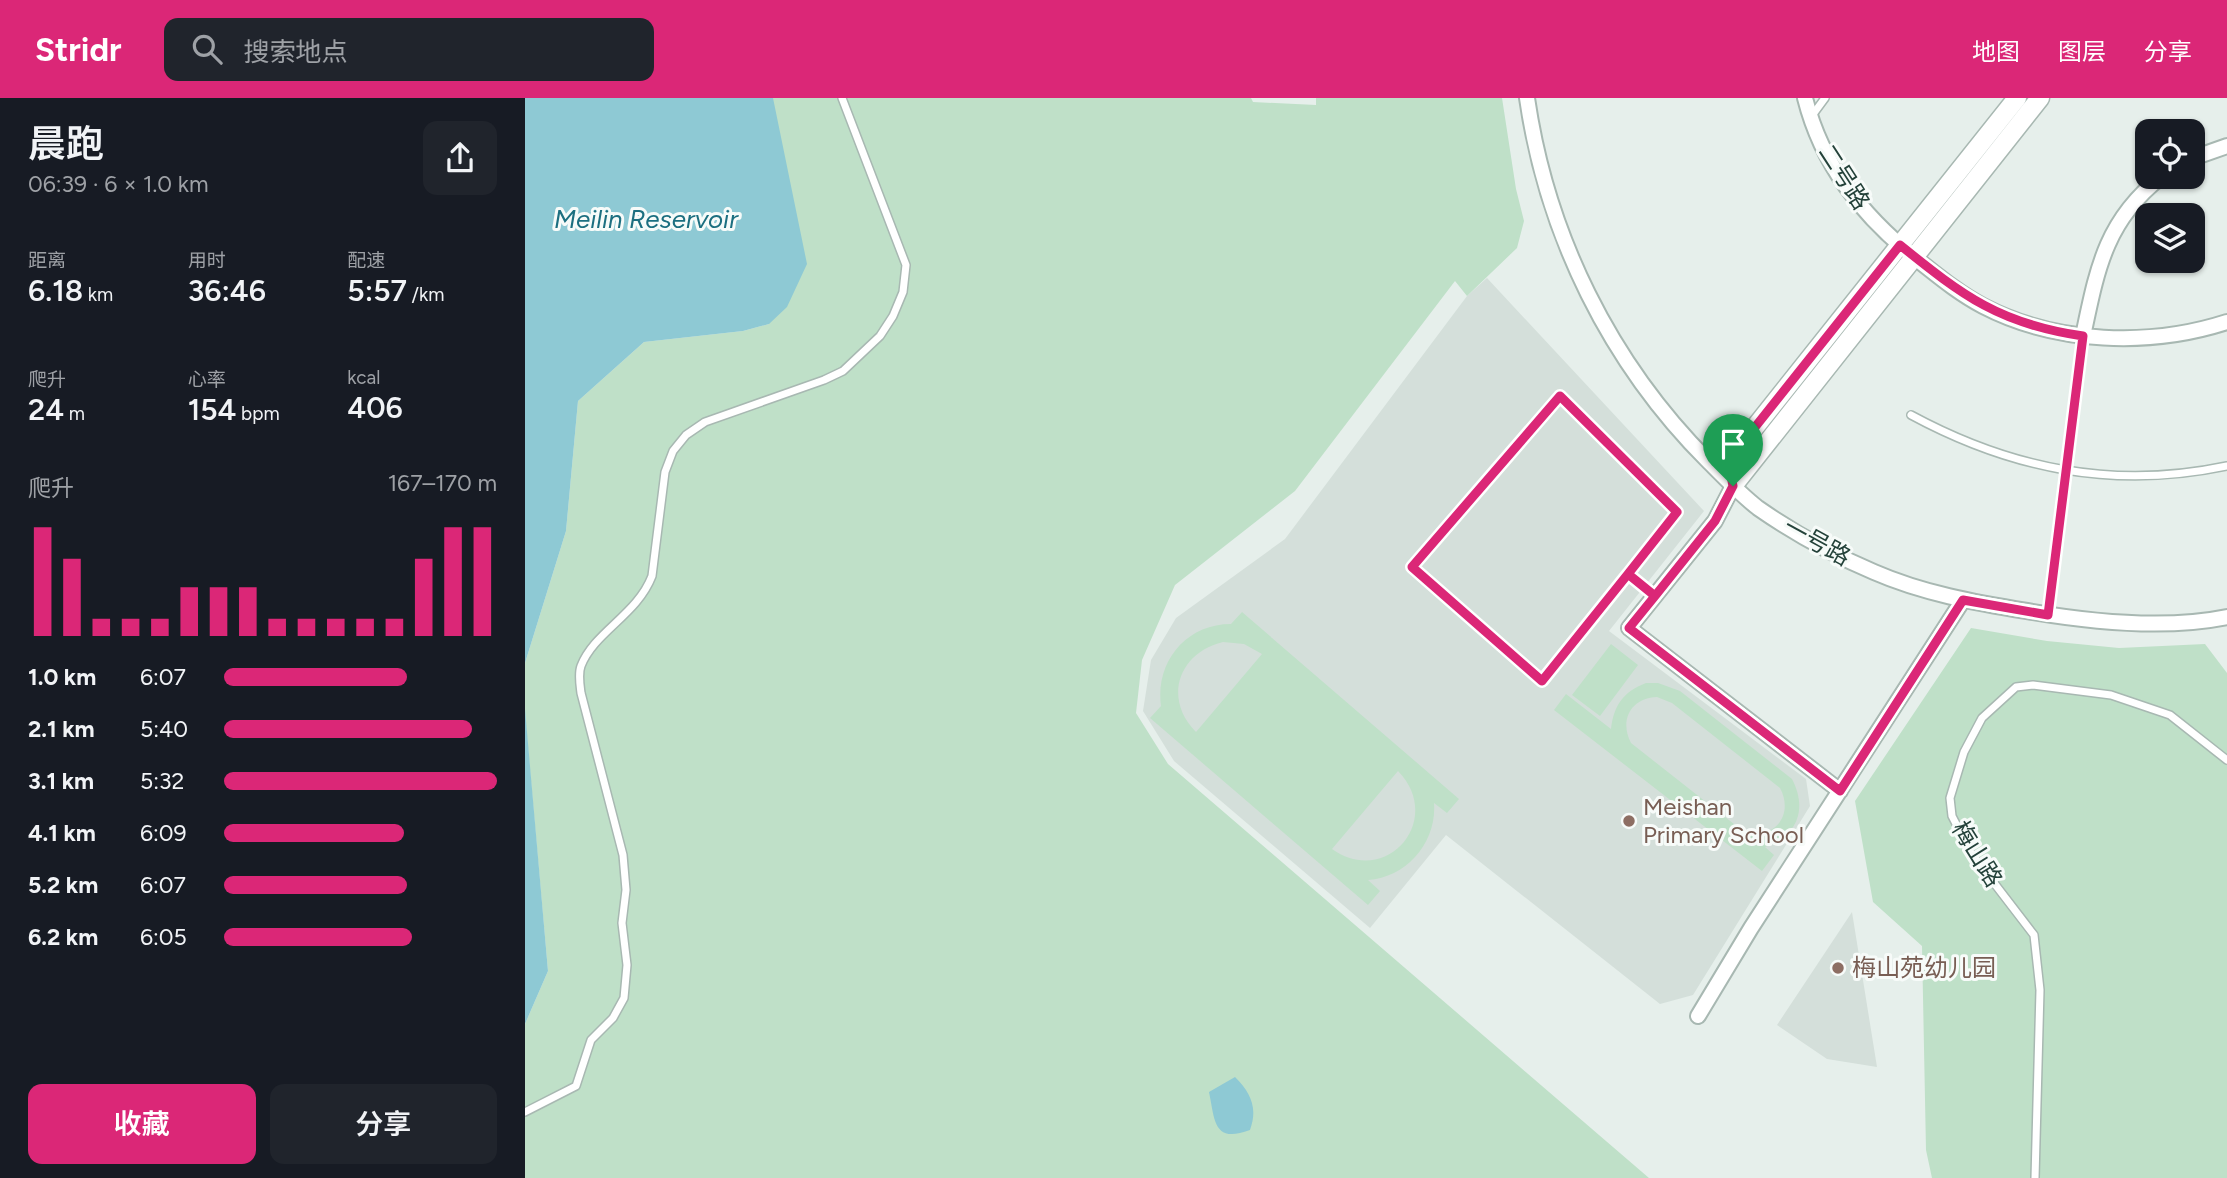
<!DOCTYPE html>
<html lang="zh">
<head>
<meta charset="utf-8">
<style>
	body { margin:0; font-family:Figtree,"Noto Sans SC",sans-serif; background:#20242c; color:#f1f3f6; height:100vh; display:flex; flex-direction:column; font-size:26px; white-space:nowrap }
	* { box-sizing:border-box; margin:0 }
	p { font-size:23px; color:#9ea1a6 }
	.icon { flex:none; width:38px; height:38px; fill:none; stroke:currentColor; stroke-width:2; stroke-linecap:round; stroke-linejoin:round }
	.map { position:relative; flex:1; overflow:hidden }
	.sheet { display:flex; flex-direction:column; background:#171b24; width:525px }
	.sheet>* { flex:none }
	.fabs { position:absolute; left:1610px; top:21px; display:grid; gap:14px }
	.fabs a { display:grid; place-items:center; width:70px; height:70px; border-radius:14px; background:#171b24; box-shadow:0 2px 5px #0004; font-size:35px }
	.pin { position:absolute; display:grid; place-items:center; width:60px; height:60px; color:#fff; margin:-72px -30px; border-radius:50% 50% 50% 0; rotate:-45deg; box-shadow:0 0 7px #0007 }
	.pin .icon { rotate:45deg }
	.round { display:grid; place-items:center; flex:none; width:74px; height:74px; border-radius:14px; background:#20242c }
	.headline { display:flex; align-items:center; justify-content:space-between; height:119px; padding:0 28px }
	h1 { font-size:38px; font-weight:600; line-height:52px }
	.stats { display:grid; grid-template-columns:repeat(3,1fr); gap:10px; height:119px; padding:7px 28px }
	.stats div { display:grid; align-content:center }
	.stats b { font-size:30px; font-weight:600 }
	.stats small { font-size:19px; font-weight:400 }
	.stats p { font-size:19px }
	.chart { height:196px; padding:14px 28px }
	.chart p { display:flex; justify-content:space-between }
	.chart svg { width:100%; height:126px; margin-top:7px; stroke:#db2777; stroke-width:6 }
	.button { display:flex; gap:14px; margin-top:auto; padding:14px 28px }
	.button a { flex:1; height:80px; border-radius:14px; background:#db2777; color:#fff; font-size:28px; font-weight:600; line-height:80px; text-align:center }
	.button a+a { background:#20242c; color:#f1f3f6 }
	ul { padding:0 28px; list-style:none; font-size:23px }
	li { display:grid; grid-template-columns:112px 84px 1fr; align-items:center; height:52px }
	li i { height:18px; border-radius:9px; background:#db2777 }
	header { display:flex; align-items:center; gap:42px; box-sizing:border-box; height:98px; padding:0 35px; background:#db2777; color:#fff }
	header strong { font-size:33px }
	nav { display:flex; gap:38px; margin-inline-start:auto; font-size:24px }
	.search { width:490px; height:63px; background:#20242c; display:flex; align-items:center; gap:18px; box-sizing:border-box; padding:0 24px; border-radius:14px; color:#9ea1a6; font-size:26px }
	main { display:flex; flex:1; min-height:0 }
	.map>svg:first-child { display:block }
	.built { fill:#d4dfda }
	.green { fill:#bfe0c8; fill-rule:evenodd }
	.water { fill:#8ec9d4 }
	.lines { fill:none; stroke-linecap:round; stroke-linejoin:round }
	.service-casing { stroke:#a8b8b2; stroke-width:10 }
	.minor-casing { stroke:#a8b8b2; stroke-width:18 }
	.tertiary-casing { stroke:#a8b8b2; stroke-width:21 }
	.service { stroke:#fff; stroke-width:7 }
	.minor { stroke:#fff; stroke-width:14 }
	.tertiary { stroke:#fff; stroke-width:18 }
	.route-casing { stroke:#fff; stroke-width:14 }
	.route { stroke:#db2777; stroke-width:9 }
	.education-dot { fill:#8d6e63; stroke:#f7fbf9; stroke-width:2.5 }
	.labels { text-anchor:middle; stroke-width:6; stroke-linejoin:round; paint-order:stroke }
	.street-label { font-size:24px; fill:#24423a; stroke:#f7fbf9 }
	.education-label { font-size:24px; fill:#785e54; stroke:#f7fbf9; text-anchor:start }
	.water-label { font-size:26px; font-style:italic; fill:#1c6f80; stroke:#f7fbf9 }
</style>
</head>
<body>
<header>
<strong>Stridr</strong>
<div class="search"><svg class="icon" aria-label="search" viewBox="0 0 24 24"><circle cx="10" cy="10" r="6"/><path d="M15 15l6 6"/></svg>搜索地点</div>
<nav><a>地图</a><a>图层</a><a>分享</a></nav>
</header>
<main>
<section class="sheet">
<div class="headline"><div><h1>晨跑</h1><p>06:39 · 6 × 1.0 km</p></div><a class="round"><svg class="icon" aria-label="share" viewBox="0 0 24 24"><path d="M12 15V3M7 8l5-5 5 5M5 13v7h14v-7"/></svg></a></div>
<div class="stats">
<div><p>距离</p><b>6.18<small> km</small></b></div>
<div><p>用时</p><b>36:46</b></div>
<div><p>配速</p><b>5:57<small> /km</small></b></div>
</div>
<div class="stats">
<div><p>爬升</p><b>24<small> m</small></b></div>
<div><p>心率</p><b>154<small> bpm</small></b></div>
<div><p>kcal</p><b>406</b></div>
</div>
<div class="chart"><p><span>爬升</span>167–170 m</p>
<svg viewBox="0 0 160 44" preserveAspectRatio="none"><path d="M5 44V6M15 44V17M25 44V38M35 44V38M45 44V38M55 44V27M65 44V27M75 44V27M85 44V38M95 44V38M105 44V38M115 44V38M125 44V38M135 44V17M145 44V6M155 44V6"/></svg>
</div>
<ul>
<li><b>1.0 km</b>6:07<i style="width:67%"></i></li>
<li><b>2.1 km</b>5:40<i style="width:91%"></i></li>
<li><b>3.1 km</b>5:32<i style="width:100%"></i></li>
<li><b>4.1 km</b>6:09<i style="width:66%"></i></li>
<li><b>5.2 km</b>6:07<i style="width:67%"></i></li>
<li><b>6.2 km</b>6:05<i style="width:69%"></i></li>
</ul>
<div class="button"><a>收藏</a><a>分享</a></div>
</section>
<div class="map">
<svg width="1702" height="1080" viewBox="0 0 1702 1080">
	<rect width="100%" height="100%" fill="#e6efeb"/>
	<!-- built -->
	<path class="built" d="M962 180 1179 413 1084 533 1281 681 1285 708 1168 897 1135 906 921 737 845 830 649 663 618 613 626 562 651 520 760 441 942 198Z
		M1327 814 1352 969 1302 961 1252 927Z"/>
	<!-- green -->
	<path class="green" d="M248 0H726L728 4 791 7V0H977L991 91 999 123 992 150 942 198 930 183 770 393 650 487 617 562 611 615 643 666 1124 1080H0V926L23 873 0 616V565L41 433 53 303 119 244 218 233 244 226Z
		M717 514 934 701 922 715 909 705C912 744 882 779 843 782L855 793 843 807 625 620 636 608C630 564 661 526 706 526ZM698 544 719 546 737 556 671 634C638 601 653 555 698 544ZM873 673C920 721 862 790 807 751Z
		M1446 530 1522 543 1594 550 1680 546 1702 575V1080H1407L1401 1052 1397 848 1348 804 1330 703Z
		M1086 546 1113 567 1075 618 1047 597Z
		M1121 585H1133L1155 593 1267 681C1283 712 1272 738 1240 749L1249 757 1237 773 1029 612 1041 596 1086 631C1089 607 1098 594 1121 585ZM1132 599 1147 605 1255 690C1271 720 1244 747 1214 730L1106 645C1094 622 1106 600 1132 599Z"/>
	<!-- water -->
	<path class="water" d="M0 0H248L282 166 262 209 244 226 218 233 119 244 53 303 41 433 0 565Z
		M0 611 23 873 0 926Z
		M710 979C726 995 733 1010 725 1032 688 1046 690 1022 684 994Z"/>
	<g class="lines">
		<defs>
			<path id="service" d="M1286 19 1300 0
				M1035 298 1152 414 1017 583 887 469Z
				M1386 317C1486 371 1589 392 1702 368
				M1103 476 1130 498
				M1523 517 1558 238
				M0 1014 51 988 66 942 88 920 99 900 102 867 97 825 101 792 98 757 56 595C55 587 53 576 56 568 69 534 112 517 127 478L140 374 148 353 161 337 180 324 299 282 318 273 355 238 368 218 378 194 381 167 317 0
				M1510 1080 1515 892 1509 837 1446 755 1427 718 1425 700 1439 654 1457 620 1491 589 1508 587 1586 597 1645 617 1702 662"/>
			<path id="minor" d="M1002 0C1022 137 1085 265 1183 363 1199 379 1215 396 1233 410 1269 435 1309 457 1349 474 1397 495 1451 505 1502 513 1565 524 1639 532 1702 519
				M1280 0C1297 67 1336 116 1389 159 1412 177 1433 195 1458 208 1531 246 1625 249 1702 224
				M1668 60 1702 48
				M1558 238C1572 172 1580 123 1636 79
				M1208 388 1190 423 1104 530 1315 693
				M1173 918 1226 830 1438 502"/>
			<path id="tertiary" d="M1208 388 1515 0
				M1208 388C1202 368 1209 359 1219 343L1492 0"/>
		</defs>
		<!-- service casing -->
		<use href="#service" class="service-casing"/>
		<!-- minor casing -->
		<use href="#minor" class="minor-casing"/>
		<!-- tertiary casing -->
		<use href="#tertiary" class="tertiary-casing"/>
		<!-- service -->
		<use href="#service" class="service"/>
		<!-- minor -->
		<use href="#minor" class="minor"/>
		<!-- tertiary -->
		<use href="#tertiary" class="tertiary"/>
	</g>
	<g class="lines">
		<defs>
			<path id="route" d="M1208 388 1190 423 1130 498 1103 476 1152 414 1035 298 887 469 1017 583 1103 476 1130 498 1104 530 1315 693 1438 502 1523 517 1558 238C1475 226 1438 198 1375 147L1219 343C1209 358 1203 369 1208 388"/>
		</defs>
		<!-- route casing -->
		<use href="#route" class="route-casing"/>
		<!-- route -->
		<use href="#route" class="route"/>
	</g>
	<!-- markers -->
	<g class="education-dot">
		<circle cx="1104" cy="723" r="7"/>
		<circle cx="1313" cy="870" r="7"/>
	</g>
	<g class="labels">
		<!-- street labels -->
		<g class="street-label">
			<text transform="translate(1319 79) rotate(57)" y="8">二号路</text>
			<text transform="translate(1292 444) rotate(29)" y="8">一号路</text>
			<text transform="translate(1452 756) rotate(58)" y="8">梅山路</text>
		</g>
		<!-- education labels -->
		<g class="education-label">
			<text x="1118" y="717">Meishan<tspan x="1118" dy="28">Primary School</tspan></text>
			<text x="1327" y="878">梅山苑幼儿园</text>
		</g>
		<!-- water labels -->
		<g class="water-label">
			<text x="121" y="130">Meilin Reservoir</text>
		</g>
	</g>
</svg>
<div class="fabs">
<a><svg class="icon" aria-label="locate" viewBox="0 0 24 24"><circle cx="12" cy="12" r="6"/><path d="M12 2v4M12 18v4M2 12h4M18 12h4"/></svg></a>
<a><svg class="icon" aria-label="layers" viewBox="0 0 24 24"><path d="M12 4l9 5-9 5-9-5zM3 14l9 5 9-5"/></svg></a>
</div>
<div class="pin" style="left:1208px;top:388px;background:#1e9e55"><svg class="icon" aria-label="arrive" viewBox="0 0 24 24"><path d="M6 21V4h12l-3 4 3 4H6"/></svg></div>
</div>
</main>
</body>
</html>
